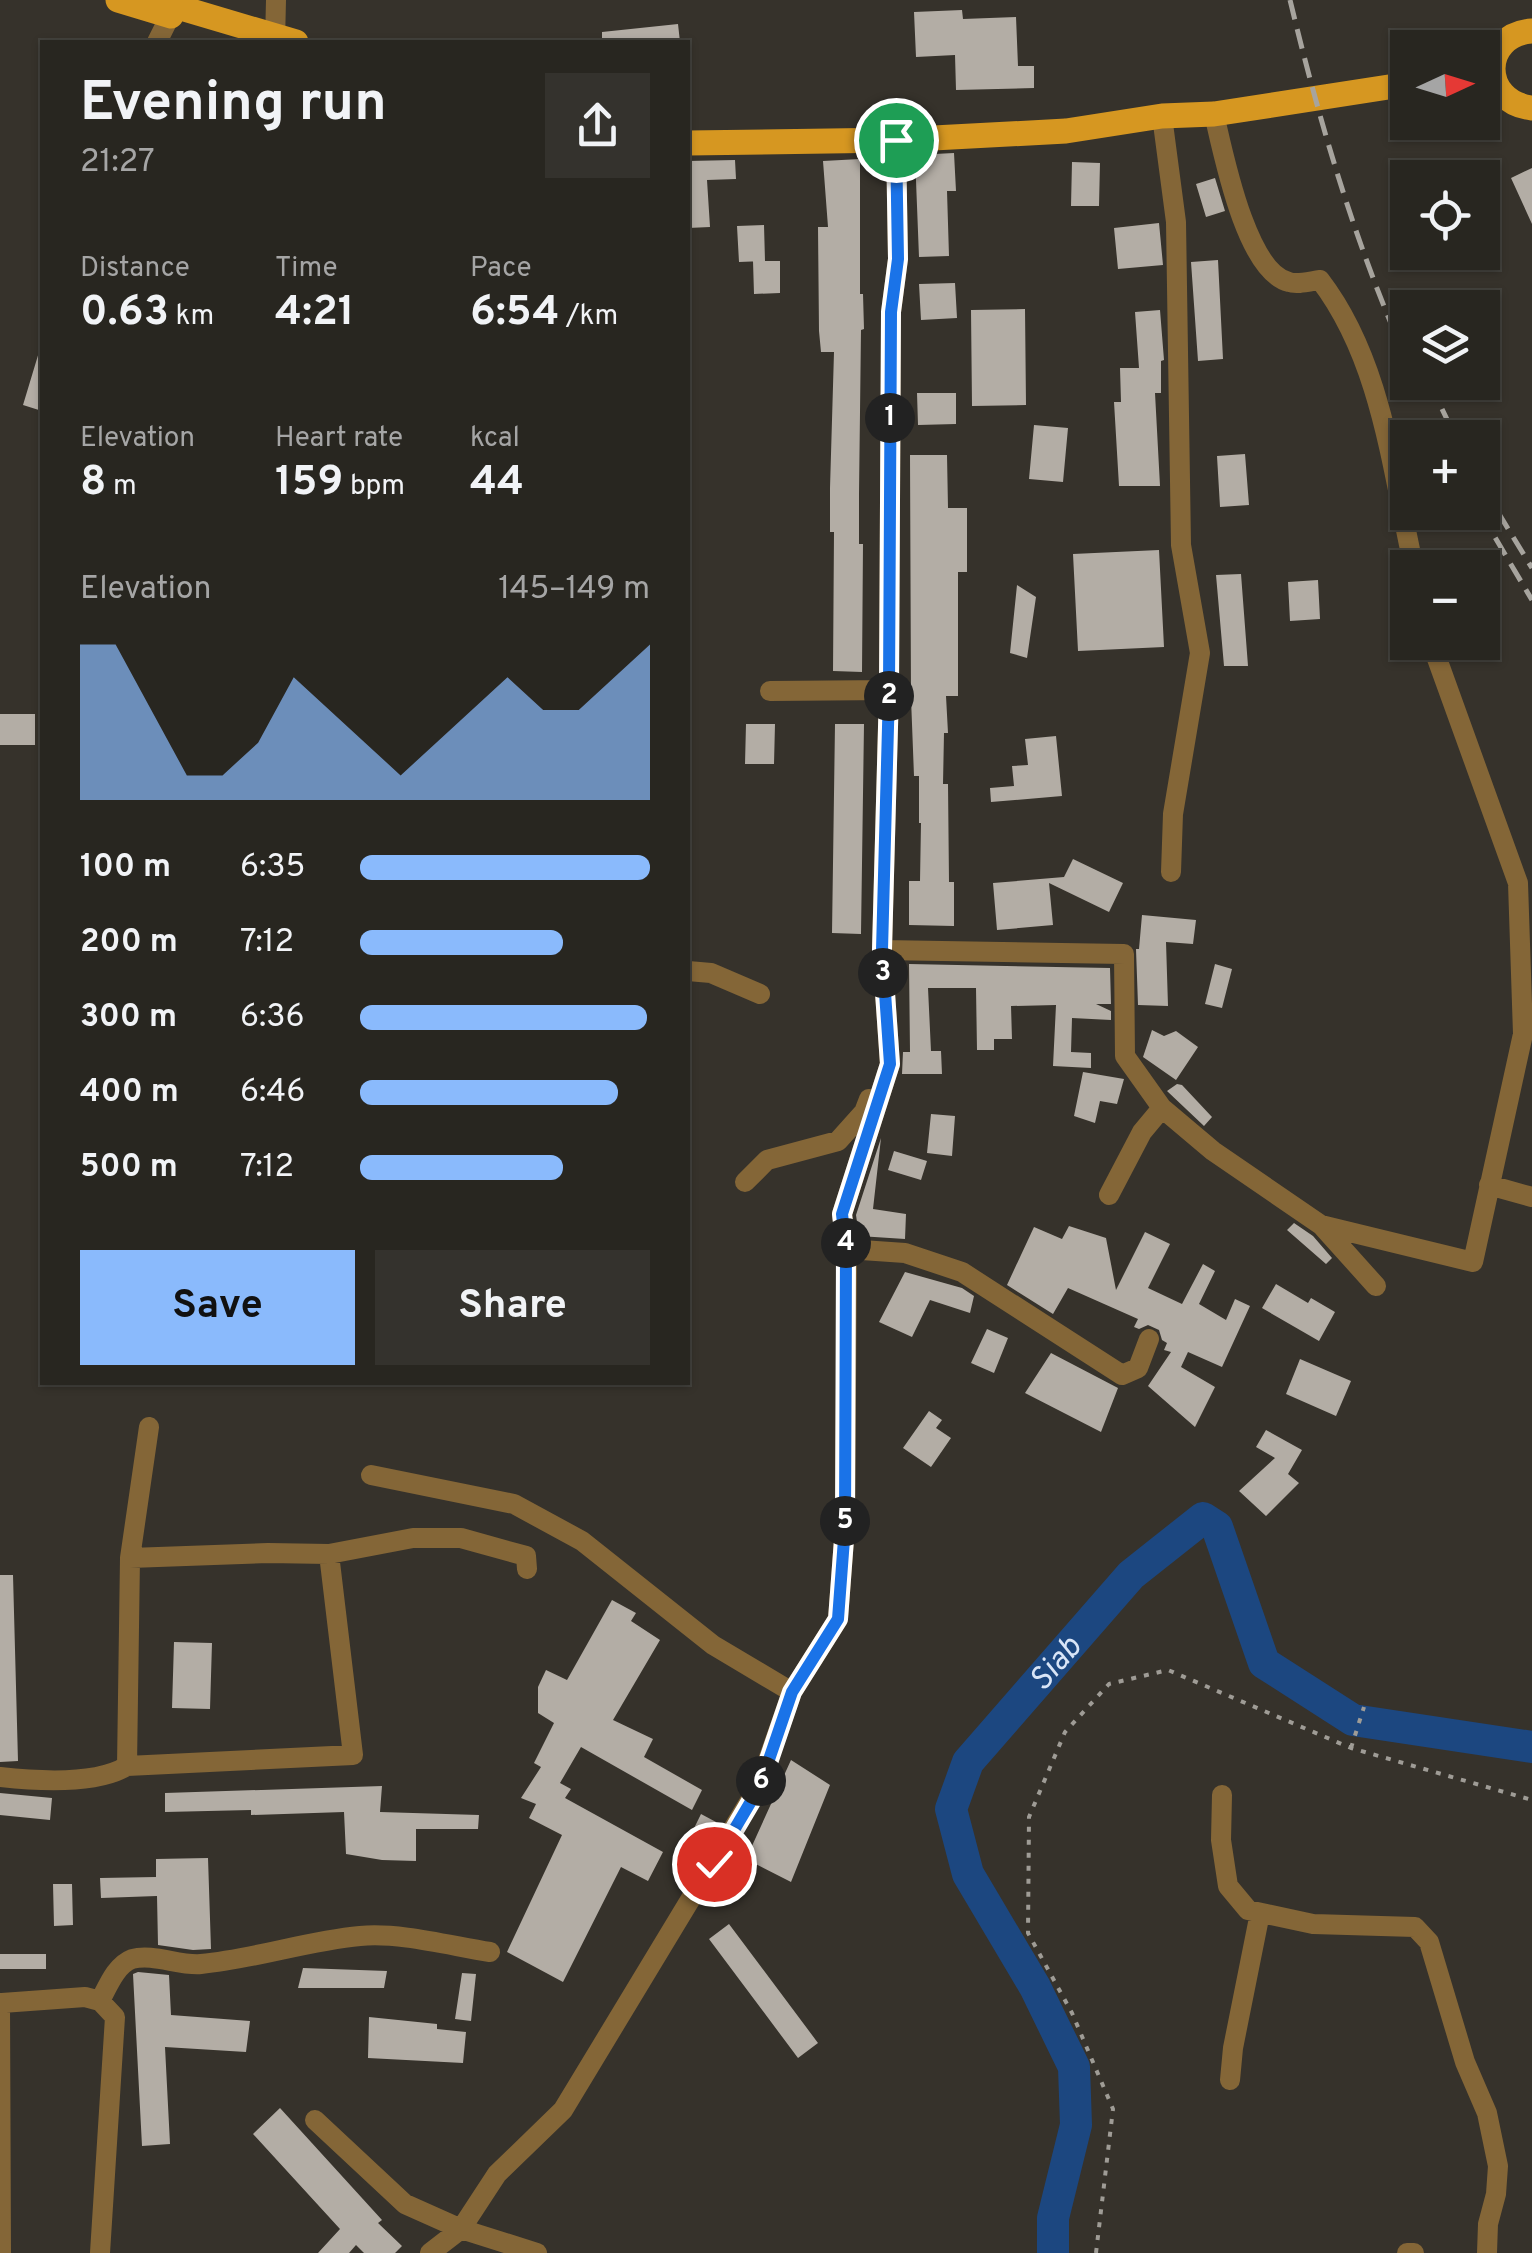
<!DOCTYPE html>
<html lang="en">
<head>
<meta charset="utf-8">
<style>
	body { margin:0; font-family:Overpass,sans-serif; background:#34322d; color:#f1f3f6; height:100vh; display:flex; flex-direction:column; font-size:38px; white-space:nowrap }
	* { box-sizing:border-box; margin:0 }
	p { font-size:32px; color:#a5a5a5 }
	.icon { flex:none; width:55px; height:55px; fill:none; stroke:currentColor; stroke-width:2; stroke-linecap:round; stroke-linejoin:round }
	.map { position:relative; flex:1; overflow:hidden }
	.drawer { position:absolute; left:40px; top:40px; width:650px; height:1345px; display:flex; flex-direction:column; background:#282620; border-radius:0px; box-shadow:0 2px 8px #0004,0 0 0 2px #44433e }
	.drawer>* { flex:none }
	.needle { width:65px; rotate:86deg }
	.buttons { position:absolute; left:1390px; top:30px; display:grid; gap:20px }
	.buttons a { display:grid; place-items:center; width:110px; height:110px; border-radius:0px; background:#282620; box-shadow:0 2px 8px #0004,0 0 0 2px #44433e; font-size:50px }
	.pin { position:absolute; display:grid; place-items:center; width:85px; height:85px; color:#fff; margin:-42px; border:5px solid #fff; border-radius:50%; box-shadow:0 2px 10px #0007 }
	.km { position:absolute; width:50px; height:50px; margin:-25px; border-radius:50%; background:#222; color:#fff; font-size:28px; line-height:50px; text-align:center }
	.round { display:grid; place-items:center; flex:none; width:105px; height:105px; border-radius:0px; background:#34322d }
	.headline { display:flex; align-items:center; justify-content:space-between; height:170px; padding:0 40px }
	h1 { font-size:55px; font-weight:700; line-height:75px }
	.stats { display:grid; grid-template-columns:repeat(3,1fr); gap:15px; height:170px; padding:10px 40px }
	.stats div { display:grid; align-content:center }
	.stats b { font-size:42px; font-weight:700 }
	.stats small { font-size:28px; font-weight:400 }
	.stats p { font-size:28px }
	.chart { height:280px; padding:20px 40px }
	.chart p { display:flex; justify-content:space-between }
	.chart svg { width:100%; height:180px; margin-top:10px; fill:#8abafc; opacity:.7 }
	.action { display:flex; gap:20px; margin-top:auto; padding:20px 40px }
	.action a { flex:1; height:115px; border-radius:0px; background:#8abafc; color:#111; font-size:40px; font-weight:700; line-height:115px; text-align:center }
	.action a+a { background:#34322d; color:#f1f3f6 }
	ul { padding:0 40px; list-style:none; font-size:32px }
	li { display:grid; grid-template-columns:160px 120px 1fr; align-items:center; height:75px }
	li i { height:25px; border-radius:12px; background:#8abafc }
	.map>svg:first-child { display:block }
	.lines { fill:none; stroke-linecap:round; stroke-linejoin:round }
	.river { stroke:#1c4780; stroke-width:32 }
	.building { fill:#b3ada5 }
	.path { stroke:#9f9c96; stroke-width:4; stroke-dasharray:5 8; stroke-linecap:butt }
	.minor { stroke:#846637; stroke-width:20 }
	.major { stroke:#d69721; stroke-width:25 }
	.rail { stroke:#a7a49e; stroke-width:5; stroke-dasharray:20 10; stroke-linecap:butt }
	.route-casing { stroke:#fff; stroke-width:20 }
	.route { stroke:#1a73e8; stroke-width:12 }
	.labels { text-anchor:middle; stroke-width:10; stroke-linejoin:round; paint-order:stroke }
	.water-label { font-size:32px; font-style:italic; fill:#d9e5f7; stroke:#2c2821 }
</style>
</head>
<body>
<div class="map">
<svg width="1532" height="2253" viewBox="0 0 1532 2253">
	<rect width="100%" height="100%" fill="#36322b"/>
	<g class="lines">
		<!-- river -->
		<path class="river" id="s1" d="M1053 2253V2218L1076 2125 1074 2067 1035 1987 968 1874 951 1809 968 1762 1131 1575 1203 1518 1217 1527 1264 1663 1353 1720 1532 1747"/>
	</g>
	<!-- building -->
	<path class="building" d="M962 10 963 19 1016 17 1018 66H1034V88L956 90 955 55 916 57 914 12Z
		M678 24 680 42H602V32Z
		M954 153 956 191H947L949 256 919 257 915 155Z
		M860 159V294H863L864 329 861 330 859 494V544H863L862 672 833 671 834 532H830V488L834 352H821L819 331 818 227H828L823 161Z
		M735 160 736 179 707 180 710 227 688 228V161Z
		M1072 162 1100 163 1099 206H1071Z
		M1532 168V224L1511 178Z
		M1215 178 1225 211 1206 217 1196 184Z
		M1159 223 1163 265 1118 269 1114 228Z
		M764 225 765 261 739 262 737 226Z
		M1218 260 1223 359 1198 361 1191 262Z
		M753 261H780V293L754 294Z
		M955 283 957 318 921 320 919 284Z
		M1025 309 1026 405 972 406 971 310Z
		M1160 310 1164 360 1161 361V393H1155L1160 486H1119L1114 402H1121L1120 368H1139L1135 312Z
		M39 352 42 353V411L23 405Z
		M917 393H956V424L918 425Z
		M1034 425 1068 428 1063 482 1029 479Z
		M1245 454 1249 505 1220 507 1217 456Z
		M910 455H947L948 508H967V572H958V696H946L948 733H944L943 784H948L949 882H954V926L909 925V881H920L921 823H919V776H914L911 698Z
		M1159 550 1164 647 1078 651 1073 554Z
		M1241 574 1248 666H1224L1216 575Z
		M1318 580 1320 619 1290 621 1288 582Z
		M1017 585 1036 597 1027 658 1010 653Z
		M0 714H35V745H0Z
		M746 724H775L774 764H745Z
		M835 724H864L861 934 832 933Z
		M1056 736 1062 796 991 802 990 788 1014 786 1012 766 1028 765 1025 739Z
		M1073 859 1123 883 1109 912 1049 883 1053 925 997 930 993 883 1064 877Z
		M1142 915 1196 920 1193 944 1166 942 1168 1006 1138 1005 1136 949H1139Z
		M909 964 1110 968 1111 1004H1096L1111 1011V1020L1072 1018 1071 1052 1091 1053V1068L1053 1066 1056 1005 1011 1006 1012 1039H994V1050H977L976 988H928L931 1051H941L942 1074H902L903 1052H910Z
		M1215 964 1232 969 1222 1008 1205 1004Z
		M1152 1030 1164 1036 1176 1031 1198 1047 1176 1080 1143 1057Z
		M1083 1072 1124 1079 1117 1104 1100 1101 1095 1123 1074 1116Z
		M1177 1084 1182 1085 1212 1117 1204 1126 1167 1091Z
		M931 1114 955 1116 952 1156 927 1153Z
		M881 1138 873 1209 906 1214 905 1239 859 1236 856 1215Z
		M894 1151 927 1161 921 1180 888 1170Z
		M1294 1223 1313 1236 1332 1258 1326 1264 1287 1230Z
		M1069 1226 1106 1238 1116 1290 1145 1232 1170 1244 1148 1288 1182 1304 1203 1264 1215 1271 1199 1304 1226 1320 1235 1299 1250 1306 1222 1367 1188 1352 1181 1367 1215 1387 1195 1427 1148 1386 1171 1352 1164 1350 1167 1343 1162 1340 1159 1330 1148 1325 1139 1329 1134 1327 1138 1319 1068 1288 1053 1314 1007 1285 1034 1227 1062 1239Z
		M905 1272 962 1288 974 1296 970 1313 930 1300 912 1337 879 1322Z
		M1276 1284 1308 1303 1311 1298 1335 1312 1319 1341 1262 1308Z
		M987 1329 1008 1338 994 1373 971 1363Z
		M1051 1353 1118 1388 1101 1432 1025 1393Z
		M1300 1359 1351 1381 1336 1416 1286 1394Z
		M929 1411 942 1420 936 1428 951 1438 931 1467 903 1448Z
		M1266 1430 1302 1450 1288 1474 1299 1483 1266 1516 1239 1491 1275 1458 1256 1447Z
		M0 1575H13L18 1761 0 1762Z
		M612 1600 636 1613 631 1621 660 1640 613 1720 653 1739 644 1757 702 1790 692 1810 581 1747 560 1783 571 1789 565 1798 663 1852 648 1881 621 1867 563 1982 507 1952 562 1835 529 1818 536 1804 521 1798 541 1767 534 1763 554 1723 538 1713V1687L546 1670 567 1680Z
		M174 1642 212 1643 210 1709 172 1708Z
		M791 1760 830 1785 791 1882 746 1859Z
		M382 1786 380 1812 479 1815 478 1829H416V1861L382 1860 346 1854 344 1812 251 1815V1810L165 1812V1793Z
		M0 1793 52 1798 50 1820 0 1815Z
		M701 1814 716 1822 694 1866 679 1859Z
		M208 1858 211 1949 193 1950 158 1945 157 1896 101 1898 100 1878 156 1877V1859Z
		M53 1884H72L73 1925 54 1926Z
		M729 1924 818 2043 798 2058 709 1939Z
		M0 1954H46V1969H0Z
		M303 1968 387 1971 384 1988H298Z
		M138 1972 169 1975 171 2015 250 2021 246 2052 165 2047 170 2144 142 2146 133 1974Z
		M462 1973 476 1974 471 2021 455 2019Z
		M369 2017 437 2024V2029L466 2032 463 2063 368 2058Z
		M280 2108 382 2220 378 2223 402 2246 395 2253H364L356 2245 349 2253H318L340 2229 253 2134Z"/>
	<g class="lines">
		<!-- path -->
		<path class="path" d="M1351 1748 1364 1707
			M1096 2253 1113 2109 1072 2013 1028 1933 1029 1817 1065 1732 1109 1684 1168 1670 1351 1748 1532 1800"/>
		<!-- minor -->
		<path class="minor" d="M157 42 170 16
			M275 42 276 0
			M1214 114C1223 152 1246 272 1289 282 1297 285 1311 281 1320 280 1382 361 1392 471 1414 568
			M1162 116 1176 222 1181 545 1200 653 1173 814 1171 872
			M770 691 889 690
			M882 962V950L1124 954 1125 1056 1162 1108 1213 1151 1321 1225 1473 1262 1523 1034 1518 883 1431 642
			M688 971 711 973 760 994
			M745 1182 767 1160 838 1141 864 1112 869 1099
			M1489 1185 1532 1197
			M1109 1195 1142 1132 1162 1108
			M1323 1227 1376 1286
			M847 1249 905 1253 962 1272 1122 1375 1138 1368 1149 1339
			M371 1475 514 1504 582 1541 713 1645 792 1692
			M130 1558 268 1553 329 1554
			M127 1766 353 1755 329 1554 413 1538H461L526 1556 527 1569
			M0 1777C36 1781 96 1785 127 1766L130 1558 149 1427
			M1222 1795 1221 1840 1228 1886 1248 1910 1313 1924 1415 1927 1429 1942 1465 2062 1487 2113 1498 2166 1496 2194 1488 2224 1487 2253
			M100 2001C108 1986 116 1965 132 1959 153 1953 179 1966 201 1964 255 1959 306 1941 360 1936 399 1932 451 1946 490 1952
			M0 2003 1 2253
			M2 2003 85 1997 100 2001 115 2017 100 2253
			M1230 2080 1233 2048 1260 1913
			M315 2120 405 2204 461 2229 537 2253
			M430 2253 461 2229 497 2174 563 2110 759 1786 792 1692 838 1619 845 1526 847 1249 842 1214 890 1064 882 950 889 690 891 312 898 259 896 140
			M1407 2253H1414"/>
		<!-- major -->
		<path class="major" d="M118 0 171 16
			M154 0 296 42
			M1532 31C1480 35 1480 102 1532 108
			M688 143 896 140 1066 131 1162 116 1214 114 1408 84"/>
		<!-- rail -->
		<path class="rail" d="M1290 0C1320 124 1356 247 1408 363
			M1429 382 1456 438
			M1482 486 1532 568
			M1480 512 1532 600"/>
	</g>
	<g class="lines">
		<defs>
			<path id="route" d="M714 1864 760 1786 792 1692 838 1619 845 1526 846 1249 842 1214 890 1064 882 950 889 690 891 312 898 259 896 140"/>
		</defs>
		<!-- route casing -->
		<use href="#route" class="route-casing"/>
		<!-- route -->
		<use href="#route" class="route"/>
	</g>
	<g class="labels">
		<!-- water labels -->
		<g class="water-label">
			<text dy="11" stroke="none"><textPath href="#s1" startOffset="658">Siab</textPath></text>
		</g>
	</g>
</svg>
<div class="buttons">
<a><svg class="needle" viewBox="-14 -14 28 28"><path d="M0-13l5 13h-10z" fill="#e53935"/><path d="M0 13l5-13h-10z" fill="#a5a5a5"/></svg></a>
<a><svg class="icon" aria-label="locate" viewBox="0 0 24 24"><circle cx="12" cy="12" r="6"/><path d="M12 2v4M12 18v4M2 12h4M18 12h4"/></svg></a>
<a><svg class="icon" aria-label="layers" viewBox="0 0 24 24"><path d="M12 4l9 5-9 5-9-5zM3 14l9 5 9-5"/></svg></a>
<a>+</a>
<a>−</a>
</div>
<div class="pin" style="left:896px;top:140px;background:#1e9e55"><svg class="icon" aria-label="arrive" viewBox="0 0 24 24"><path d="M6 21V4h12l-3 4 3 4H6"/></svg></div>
<div class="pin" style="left:714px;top:1864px;background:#d93025"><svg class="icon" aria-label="check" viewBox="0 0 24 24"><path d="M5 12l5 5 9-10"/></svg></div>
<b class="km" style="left:890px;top:418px">1</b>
<b class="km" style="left:889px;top:696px">2</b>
<b class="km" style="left:883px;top:973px">3</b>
<b class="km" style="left:846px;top:1243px">4</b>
<b class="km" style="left:845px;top:1521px">5</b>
<b class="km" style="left:761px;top:1781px">6</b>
<section class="drawer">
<div class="headline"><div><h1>Evening run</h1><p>21:27</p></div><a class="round"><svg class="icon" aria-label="share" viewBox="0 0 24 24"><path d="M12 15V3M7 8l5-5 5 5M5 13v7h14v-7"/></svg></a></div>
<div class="stats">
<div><p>Distance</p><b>0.63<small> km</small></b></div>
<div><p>Time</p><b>4:21</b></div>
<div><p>Pace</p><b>6:54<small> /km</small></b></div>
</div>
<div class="stats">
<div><p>Elevation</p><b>8<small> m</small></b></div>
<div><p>Heart rate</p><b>159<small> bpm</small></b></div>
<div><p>kcal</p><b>44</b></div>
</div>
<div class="chart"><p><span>Elevation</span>145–149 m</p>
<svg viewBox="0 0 160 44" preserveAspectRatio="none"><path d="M0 44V6L10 6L20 22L30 38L40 38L50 30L60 14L70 22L80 30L90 38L100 30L110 22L120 14L130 22L140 22L150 14L160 6V44z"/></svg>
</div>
<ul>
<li><b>100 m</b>6:35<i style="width:100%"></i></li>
<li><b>200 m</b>7:12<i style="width:70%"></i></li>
<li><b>300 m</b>6:36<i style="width:99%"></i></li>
<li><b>400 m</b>6:46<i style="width:89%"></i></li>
<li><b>500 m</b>7:12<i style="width:70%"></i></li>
</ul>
<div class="action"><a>Save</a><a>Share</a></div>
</section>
</div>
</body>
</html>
